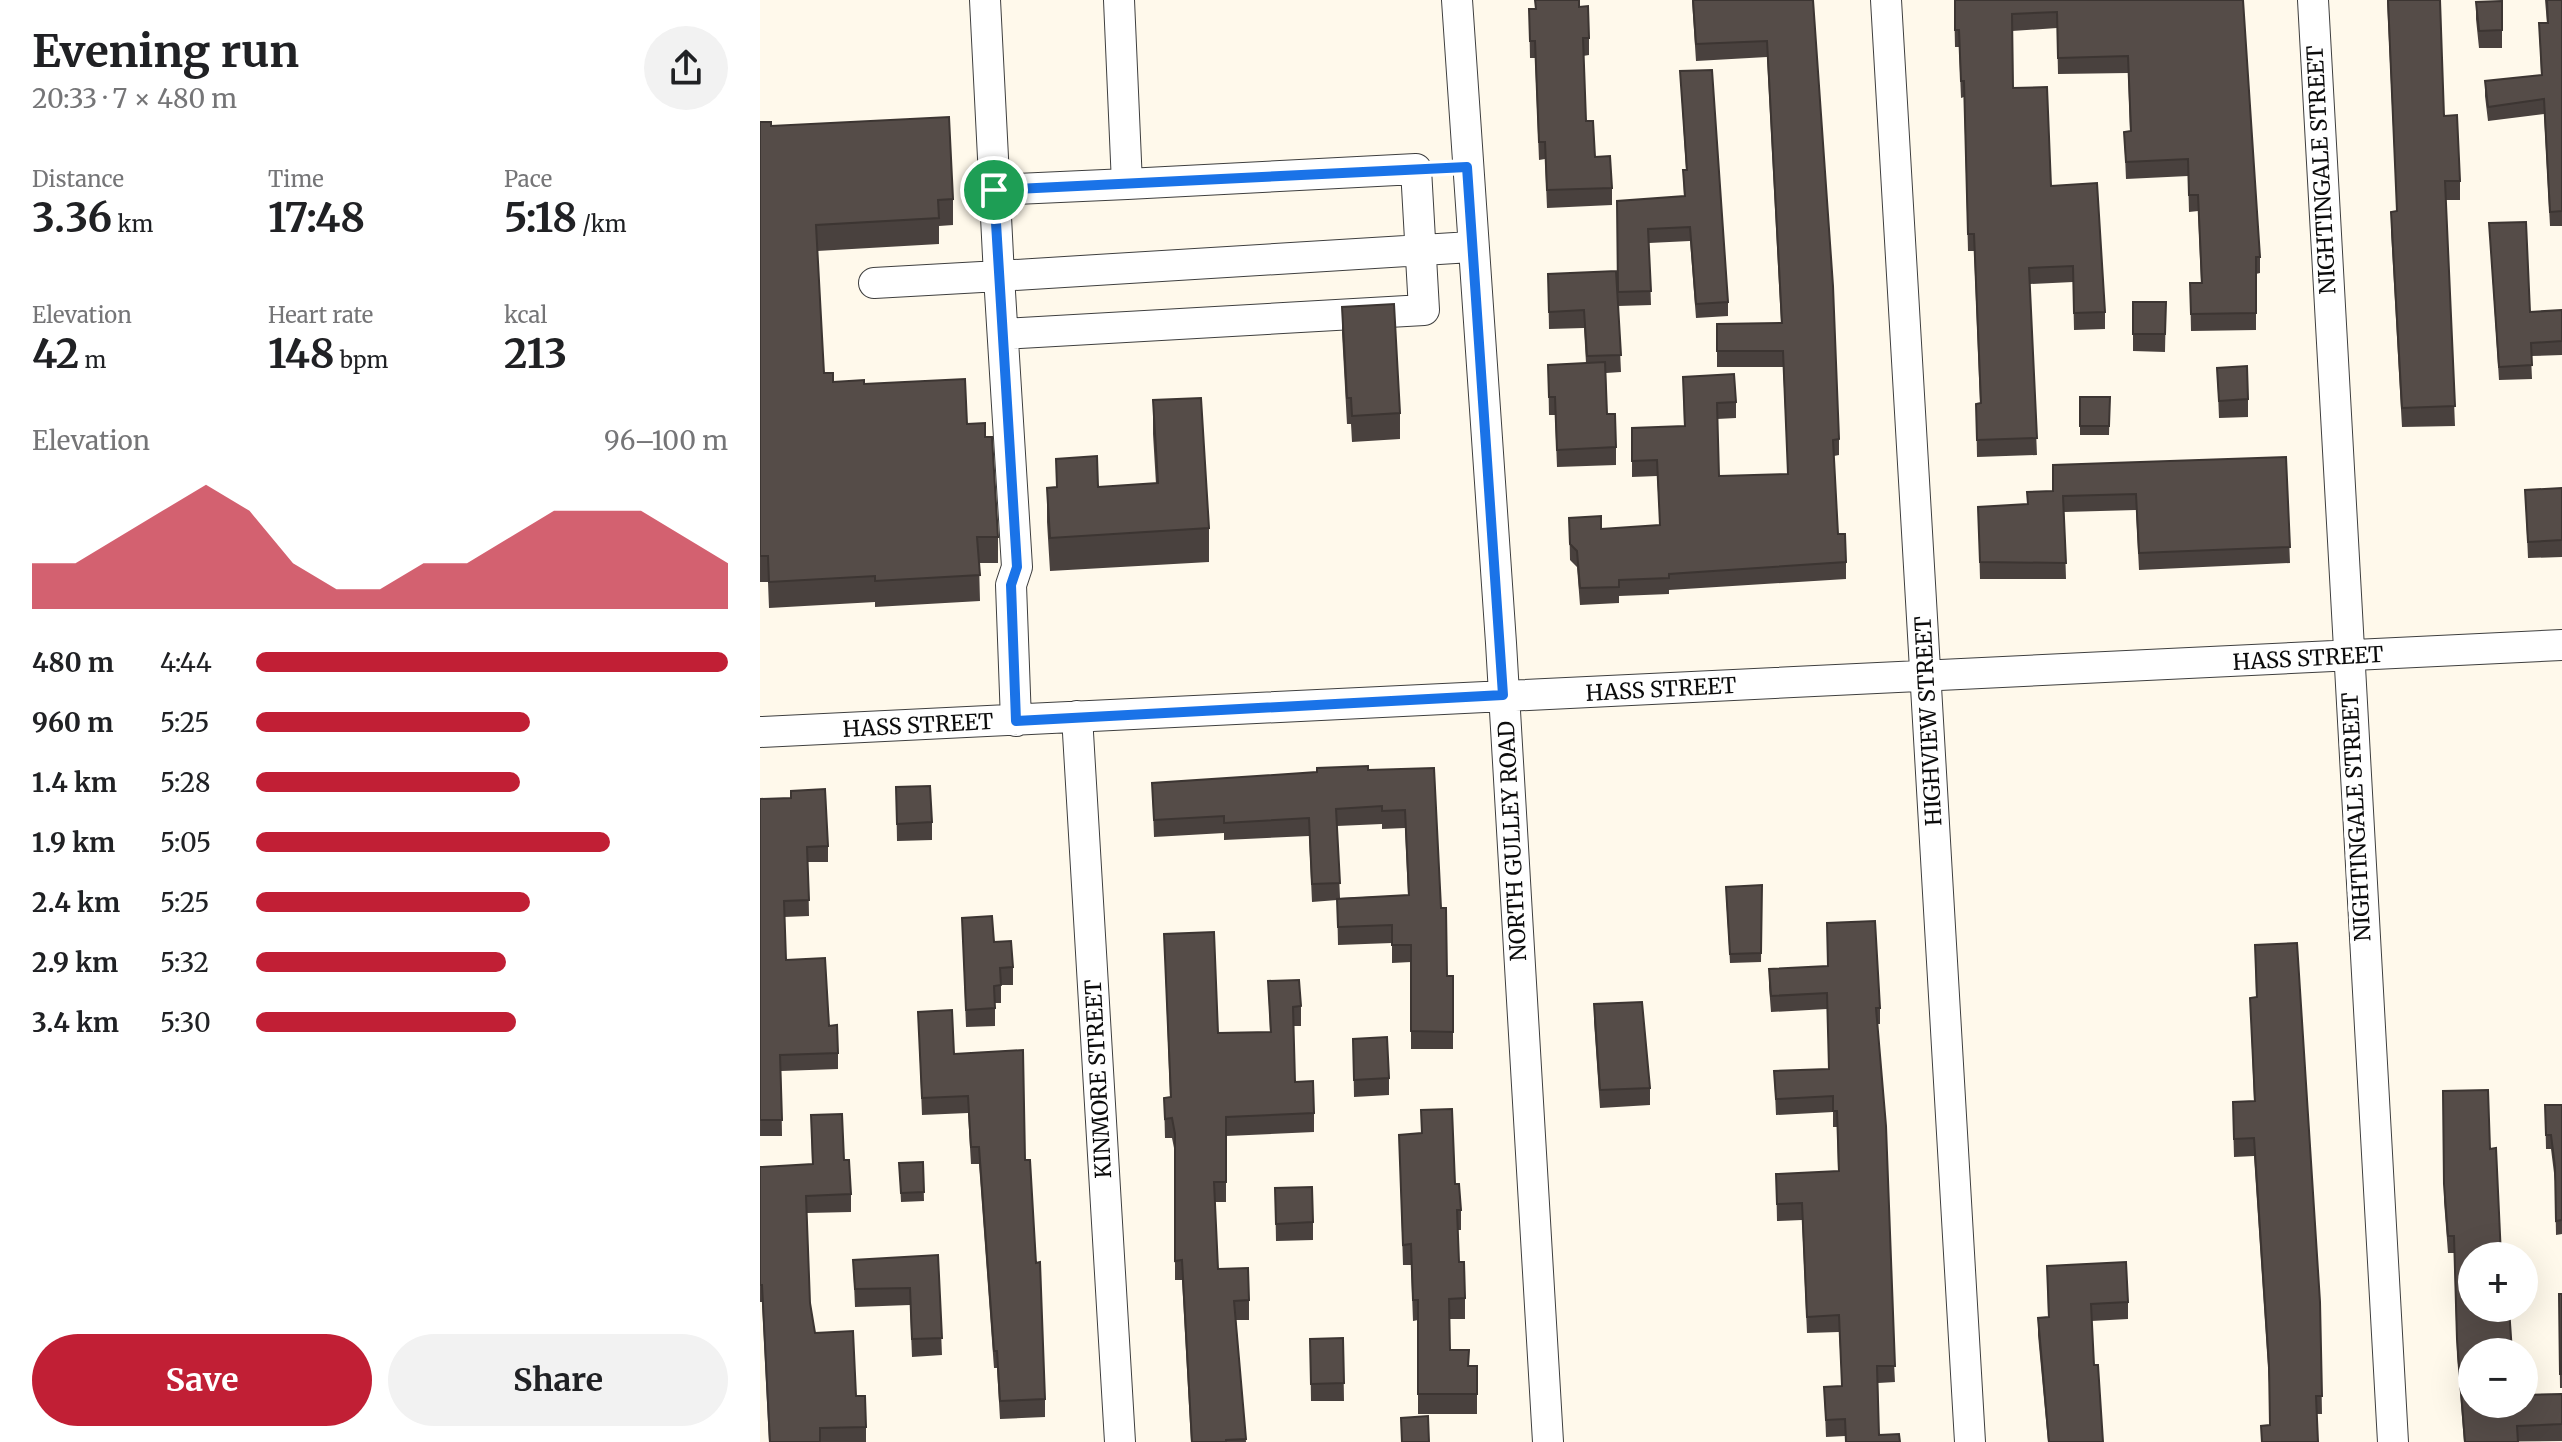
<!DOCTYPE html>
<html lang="en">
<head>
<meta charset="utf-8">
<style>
	body { margin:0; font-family:Merriweather,serif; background:#f2f2f2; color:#202124; height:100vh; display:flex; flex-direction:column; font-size:30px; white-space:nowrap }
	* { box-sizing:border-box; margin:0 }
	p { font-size:26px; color:#757577 }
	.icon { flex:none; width:44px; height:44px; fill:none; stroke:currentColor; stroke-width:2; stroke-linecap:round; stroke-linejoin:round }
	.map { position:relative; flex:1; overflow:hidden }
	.details { display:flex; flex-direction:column; background:#fff; width:760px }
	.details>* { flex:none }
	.fabs { position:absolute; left:1698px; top:1242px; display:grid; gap:16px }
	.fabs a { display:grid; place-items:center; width:80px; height:80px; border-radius:50%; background:#fff; box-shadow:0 8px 32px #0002; font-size:40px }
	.pin { position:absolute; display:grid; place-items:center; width:68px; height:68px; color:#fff; margin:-34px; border:4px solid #fff; border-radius:50%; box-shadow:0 2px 8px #0007 }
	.round { display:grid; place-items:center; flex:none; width:84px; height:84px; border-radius:42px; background:#f2f2f2 }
	.head { display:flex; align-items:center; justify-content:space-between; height:136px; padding:0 32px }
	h1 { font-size:44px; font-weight:700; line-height:60px }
	.metrics { display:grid; grid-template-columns:repeat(3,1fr); gap:12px; height:136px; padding:8px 32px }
	.metrics div { display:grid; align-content:center }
	.metrics b { font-size:40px; font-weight:700 }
	.metrics small { font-size:22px; font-weight:400 }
	.metrics p { font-size:22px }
	.chart { height:224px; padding:16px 32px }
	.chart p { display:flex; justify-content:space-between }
	.chart svg { width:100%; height:144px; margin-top:8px; fill:#c11f35; opacity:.7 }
	.action { display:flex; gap:16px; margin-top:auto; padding:16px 32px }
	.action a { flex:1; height:92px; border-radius:48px; background:#c11f35; color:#fff; font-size:32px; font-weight:700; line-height:92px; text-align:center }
	.action a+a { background:#f2f2f2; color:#202124 }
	ul { padding:0 32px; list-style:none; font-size:26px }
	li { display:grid; grid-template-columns:128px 96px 1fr; align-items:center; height:60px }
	li i { height:20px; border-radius:10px; background:#c11f35 }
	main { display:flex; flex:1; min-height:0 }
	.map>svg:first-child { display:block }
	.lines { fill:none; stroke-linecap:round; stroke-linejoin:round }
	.minor-casing { stroke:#3f3f3f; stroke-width:32 }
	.minor { stroke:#fff; stroke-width:30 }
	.wall { fill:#49413e; fill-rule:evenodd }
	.building { fill:#554c48; stroke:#3c3532; stroke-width:2 }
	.route-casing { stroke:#fff; stroke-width:16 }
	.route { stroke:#1a73e8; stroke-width:10 }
	.labels { text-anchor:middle; stroke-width:8; stroke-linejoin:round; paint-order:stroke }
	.street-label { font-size:22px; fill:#0c0c0c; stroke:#fff }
</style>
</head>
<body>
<main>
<section class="details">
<div class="head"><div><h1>Evening run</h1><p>20:33 · 7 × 480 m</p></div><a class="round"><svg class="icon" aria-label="share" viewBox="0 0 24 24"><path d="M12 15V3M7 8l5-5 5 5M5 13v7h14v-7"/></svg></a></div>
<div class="metrics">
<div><p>Distance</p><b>3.36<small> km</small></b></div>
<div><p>Time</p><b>17:48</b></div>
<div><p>Pace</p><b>5:18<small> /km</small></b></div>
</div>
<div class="metrics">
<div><p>Elevation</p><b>42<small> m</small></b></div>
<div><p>Heart rate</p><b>148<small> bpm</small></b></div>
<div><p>kcal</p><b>213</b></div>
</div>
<div class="chart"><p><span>Elevation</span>96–100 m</p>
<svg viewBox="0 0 160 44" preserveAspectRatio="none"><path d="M0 44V30L10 30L20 22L30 14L40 6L50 14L60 30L70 38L80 38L90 30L100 30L110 22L120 14L130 14L140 14L150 22L160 30V44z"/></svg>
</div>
<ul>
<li><b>480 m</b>4:44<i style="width:100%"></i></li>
<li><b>960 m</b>5:25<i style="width:58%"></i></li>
<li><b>1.4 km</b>5:28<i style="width:56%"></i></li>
<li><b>1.9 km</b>5:05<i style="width:75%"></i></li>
<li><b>2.4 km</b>5:25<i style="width:58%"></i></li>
<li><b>2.9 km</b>5:32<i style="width:53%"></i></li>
<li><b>3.4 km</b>5:30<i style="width:55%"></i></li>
</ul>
<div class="action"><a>Save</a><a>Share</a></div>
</section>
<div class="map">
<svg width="1802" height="1442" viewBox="0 0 1802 1442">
	<rect width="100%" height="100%" fill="#fff9eb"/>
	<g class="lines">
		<defs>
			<path id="minor" d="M225 0 239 276 711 247
				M697 0 741 643 788 1442
				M1126 0 1210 1442
				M1553 0 1633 1442
				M234 190 367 184
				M114 283 239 276 257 567 251 585 256 721
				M243 334 664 310 656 169 367 184 359 0
				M317 716 360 1442
				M0 732 1802 645"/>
		</defs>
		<!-- minor casing -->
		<use href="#minor" class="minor-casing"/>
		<!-- minor -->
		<use href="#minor" class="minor"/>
	</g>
	<!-- wall -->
	<path class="wall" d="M775 0H819V7L829 38V55L823 56 826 121 835 157 852 188V205L787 208 785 159 779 160 775 58H770L769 9H775Z
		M932 0H1053L1079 439V455L1074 456 1078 534 1086 562V579L909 590V594L859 596V603L820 605 817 567 810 560 809 518 841 529 900 525 897 476 872 477V428L924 426 923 377 976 402V418L957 419 959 476 1028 474 1023 367H957V324L1021 323 1007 57 936 61Z
		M1194 0H1483L1500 257V273L1496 274V330L1431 331 1430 283H1441L1438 211 1429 212 1428 176 1366 179 1364 132 1370 131 1368 73 1298 74 1297 28 1252 31 1253 88 1291 186 1345 312V329L1314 330 1313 282 1270 284 1277 455 1217 457 1216 404 1220 403 1214 251H1208L1204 97 1201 98 1199 47H1195Z
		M1627 0H1680L1684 116 1700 181V200H1686L1695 426 1642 427 1631 231V212H1637Z
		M1785 0H1802V226H1790L1784 114 1728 121 1725 96V81L1781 75 1779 23H1787Z
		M1742 1V48H1719L1716 19V2Z
		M920 71 968 302V316L936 318 930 241 889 243 891 305 858 306 861 372 846 373 847 414 856 447V465L797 467 795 415H789L788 365 826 363 824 328 789 329 788 274 858 301 857 201 924 197 923 170H926Z
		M0 122 193 199V225L179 226V244L57 251 64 373 73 382 104 384 207 424 225 437 238 537V563H219L220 601 115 607V602L9 608 8 582H0Z
		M1729 223 1770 312 1802 310V355L1771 356 1772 379 1739 380Z
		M1373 302H1406L1405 352 1373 351Z
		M582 307 640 413V439L592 442 591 424H587L582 333Z
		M1457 368 1488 399V417L1459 418Z
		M1320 397H1350L1349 435H1320Z
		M393 400 449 528V562L290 571 287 522V488H296V459L338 487 396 484 393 434Z
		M1526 457 1530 563 1379 570 1376 510 1304 512 1306 579H1220L1218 507 1267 504 1293 491Z
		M1802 488V557L1768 558 1765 490Z
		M674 768 681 908 687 976H693V1049H651V962L632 963V943L578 945 577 900 552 902 549 836 464 840V833L394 837 392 783 608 770ZM622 824V829L645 828 648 895 580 898 577 826Z
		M136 787 172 822V840L137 841Z
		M0 799 68 846V862H48L49 916 24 917 26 960 69 1026 78 1053V1069L21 1071 22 1136H0Z
		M1002 885 1001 962 970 963 966 895Z
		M202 918 234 942 253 967V985H241V1003H235V1026L206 1027Z
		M1067 923 1120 1008V1024H1117L1135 1382 1118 1383 1119 1435 1140 1442H1085V1436L1066 1437 1064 1387 1082 1386 1079 1332 1047 1333 1042 1220 1017 1221 1016 1174 1078 1171 1077 1127H1073V1112L1016 1115 1014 1071 1069 1069 1067 1009 1011 1012 1009 986V969L1068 966Z
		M404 934 458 1033 510 1032 508 981 541 1006V1026H533L535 1082 554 1113V1132L466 1136V1202H455L458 1269 489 1300V1320H476L486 1442H431L422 1280H415V1153L412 1138H405L404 1098 410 1097Z
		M1495 945 1560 1302 1562 1414H1557L1558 1442H1501V1426L1509 1425V1383L1494 1156 1474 1157 1473 1120V1102L1494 1101 1490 998 1496 997Z
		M834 1004 890 1088V1105L840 1108 834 1021Z
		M158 1012 194 1054 265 1160 285 1399V1417L240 1419 237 1368H234L219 1164H211L208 1113 162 1115Z
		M593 1039 629 1078V1095L594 1097Z
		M1683 1091 1712 1404 1802 1394V1441L1704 1442 1697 1356 1694 1253H1688L1684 1201Z
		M1785 1105H1802V1234L1796 1235 1795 1181 1791 1149H1786Z
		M661 1110 695 1184 701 1210V1230H698L699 1262 705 1298V1319H689L690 1350 708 1366H717V1414H658V1320L653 1321 651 1265H643L639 1135 662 1133Z
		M51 1115 84 1160 91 1194V1212L47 1213 50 1303 55 1333 96 1396 106 1427V1442H9L2 1302H0V1167L52 1164Z
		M163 1162 164 1201 141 1202 139 1163Z
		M515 1188 553 1222V1240L516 1241Z
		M178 1255 182 1355 152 1357 150 1305 95 1307 93 1260Z
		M1287 1266 1368 1302V1319L1331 1321 1334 1365 1343 1442H1288L1278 1335V1318L1288 1317Z
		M1802 1294V1388H1800L1799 1308Z
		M583 1338 584 1401H551L550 1339Z"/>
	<!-- building -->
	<path class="building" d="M775 0H819V7L828 6 829 38H823L826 121H833L835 157 850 156 852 188 787 190 785 142H779L775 41H770L769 9H776Z
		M933 0H1053L1073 286 1079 439 1073 440 1078 534H1085L1086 562 909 574V578L859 580V587L820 588 817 551 810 544 809 518 841 516V529L900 525 897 460 872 461V428L925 426 923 377 974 374 976 402 957 403 959 476 1028 474 1023 351H957V324L1022 323 1007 41 936 44Z
		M1195 0H1483L1500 257H1496V313L1431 314 1430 283H1442L1438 195H1429L1428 159 1366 162 1364 132 1371 131 1368 56 1298 58 1297 12 1252 14 1253 88 1287 87 1291 186 1337 183 1345 312 1314 313 1313 266 1269 268 1277 438 1217 440 1216 404 1221 403 1214 234H1208L1204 81H1201L1199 30H1195Z
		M1628 0H1680L1684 116 1697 115 1700 181H1685L1695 406 1642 408 1631 212 1637 211Z
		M1787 0H1802V211L1790 212 1784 99 1728 107 1725 81 1782 75 1779 23H1788Z
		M1742 1V30L1719 31 1716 2Z
		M952 70 968 302 936 304 930 227 888 229 891 291 858 292 857 201 925 196 923 170H927L920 71Z
		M189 117 193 199 178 200 179 218 56 225 64 373H73V382L104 380V384L205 379 207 424 225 423V437H232L238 537H217L220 575 115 581V576L9 582 8 556H0V122H11V126Z
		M1766 222 1770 312 1802 310V341L1771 343 1772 365 1739 367 1729 223Z
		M856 271 861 355 827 356 824 310 789 312 788 274Z
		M1373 302H1406L1405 334H1373Z
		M634 304 640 413 592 416 591 398H587L582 307Z
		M845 362 847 414H855L856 447 797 450 795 397H789L788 365Z
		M1487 366 1488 399 1459 401 1457 368Z
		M1320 397H1350L1349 426H1320Z
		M441 398 449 528 290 538 287 488 297 487 296 459 337 456 338 487 398 483 393 400Z
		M1526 457 1530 547 1379 553 1376 494 1303 496 1306 563 1220 562 1218 507 1268 504 1267 492 1293 491V465Z
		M1802 488V540L1768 542 1765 490Z
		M608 766V770L674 768 681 908H686L687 976H693V1032L651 1031V945H632V925L578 927 577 899 649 895 645 810 622 811V806L576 809 580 883 552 884 549 818 464 823V816L394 820 392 783 557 772V768Z
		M170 786 172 822 137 824 136 787Z
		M65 789 68 846 47 847 49 900 24 901 26 960 65 958 69 1026 77 1025 78 1053 20 1055 22 1120H0V799L31 798V791Z
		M1002 885 1001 953 970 954 966 887Z
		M232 916 234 942 251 941 253 967 240 968 241 985 234 986 235 1008 206 1010 202 918Z
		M1115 921 1120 1008H1116L1126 1126 1135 1366H1117L1119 1435 1139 1434 1140 1442H1086L1085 1419 1066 1420 1064 1387 1082 1386 1079 1315 1047 1317 1042 1203 1017 1204 1016 1174 1079 1171 1077 1111H1073V1096L1016 1099 1014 1071 1069 1069 1067 993 1011 996 1009 969 1068 966 1067 923Z
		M454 932 458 1033 511 1032 508 981 539 980 541 1006 533 1007 535 1082 553 1081 554 1113 466 1117V1182H454L458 1269 488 1268 489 1300 474 1301 486 1439 466 1440V1442H432L422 1260 415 1261V1134L412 1118 405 1119 404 1098 411 1097 404 934Z
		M1537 943 1560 1302 1562 1396H1556L1558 1442H1502L1501 1426 1510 1425 1509 1365 1494 1138 1474 1139 1473 1102 1495 1101 1490 998 1497 997 1495 945Z
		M882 1002 890 1088 840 1090 834 1004Z
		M192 1010 194 1054 263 1050 265 1160H270L276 1263 280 1262 285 1399 240 1401 237 1351H234L219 1147H211L208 1096 162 1098 158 1012Z
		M627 1037 629 1078 594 1080 593 1039Z
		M1728 1090 1730 1149 1736 1148 1741 1256H1712V1308H1749L1752 1352H1712V1404H1764V1395L1802 1394V1424L1757 1426 1758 1442H1705L1697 1339 1694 1236H1688L1684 1184 1683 1091Z
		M1785 1105H1802V1220L1796 1221 1795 1167 1791 1135H1786Z
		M692 1109 695 1184H699L701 1210H697L699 1262H704L705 1298 689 1299 690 1350H709L708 1366H717V1394H658V1300H653L651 1244 643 1245 639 1135 662 1133 661 1110Z
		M82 1114 84 1160H89L91 1194 46 1196 50 1303 55 1333 93 1331 96 1396H105L106 1427 60 1428V1442H10L2 1285H0V1167L53 1164 51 1115Z
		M163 1162 164 1192 141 1193 139 1163Z
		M552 1187 553 1222 516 1224 515 1188Z
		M178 1255 182 1338 152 1339 150 1288 95 1289 93 1260Z
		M1366 1262 1368 1302 1331 1304 1334 1365H1338L1343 1442H1289L1278 1318 1289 1317 1287 1266Z
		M1799 1294H1802V1374H1800Z
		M583 1338 584 1383 551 1384 550 1339Z
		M668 1416 669 1442H642L641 1418Z"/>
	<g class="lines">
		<defs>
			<path id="route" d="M707 167 743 695 256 721 251 585 257 567 234 190Z"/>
		</defs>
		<!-- route casing -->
		<use href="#route" class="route-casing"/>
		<!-- route -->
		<use href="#route" class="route"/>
	</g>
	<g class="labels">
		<!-- street labels -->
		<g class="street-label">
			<text transform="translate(1561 170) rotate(-93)" y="8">NIGHTINGALE STREET</text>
			<text transform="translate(1548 658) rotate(-3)" y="8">HASS STREET</text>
			<text transform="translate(901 689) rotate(-3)" y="8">HASS STREET</text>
			<text transform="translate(1168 721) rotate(-93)" y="8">HIGHVIEW STREET</text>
			<text transform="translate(158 725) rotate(-3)" y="8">HASS STREET</text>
			<text transform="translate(1596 817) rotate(-93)" y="8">NIGHTINGALE STREET</text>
			<text transform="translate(752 841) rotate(-93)" y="8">NORTH GULLEY ROAD</text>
			<text transform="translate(338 1079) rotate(-93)" y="8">KINMORE STREET</text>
		</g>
	</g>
</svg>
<div class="fabs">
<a>+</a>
<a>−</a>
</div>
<div class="pin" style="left:234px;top:190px;background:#1e9e55"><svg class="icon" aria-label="arrive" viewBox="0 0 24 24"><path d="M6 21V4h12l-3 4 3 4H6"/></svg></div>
</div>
</main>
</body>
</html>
